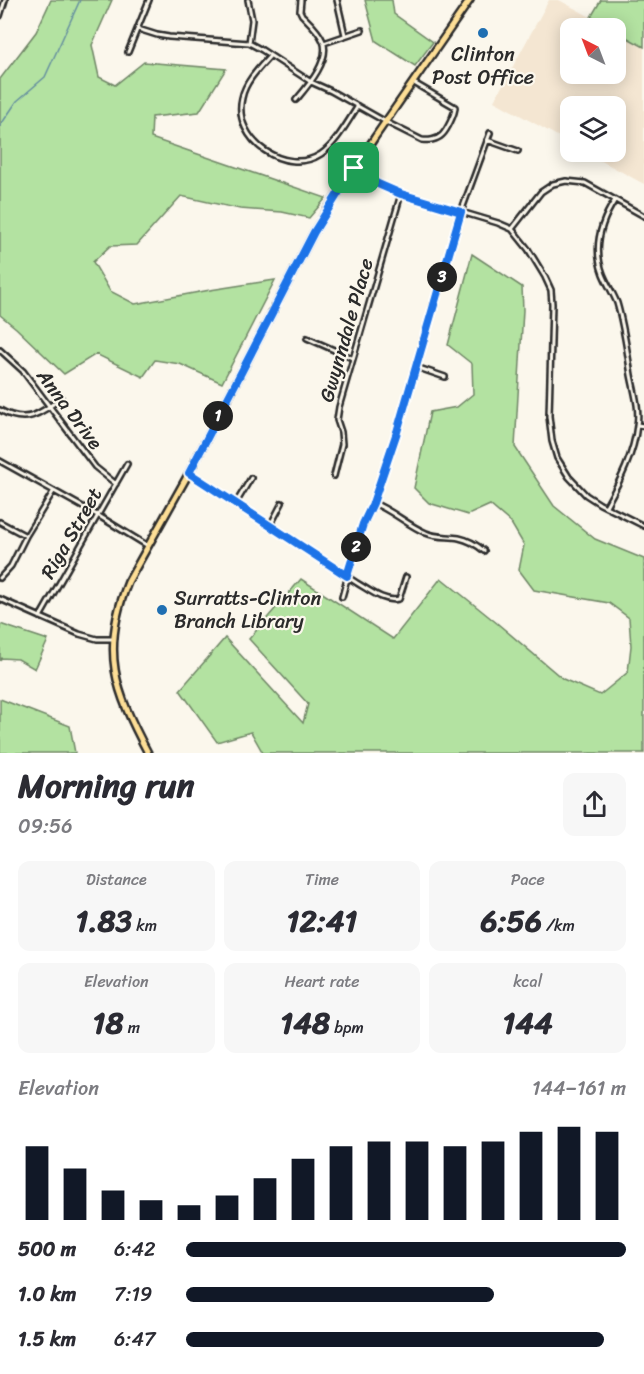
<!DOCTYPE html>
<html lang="en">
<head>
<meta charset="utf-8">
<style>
	body { margin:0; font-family:Sriracha,sans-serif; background:#f7f7f7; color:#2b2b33; height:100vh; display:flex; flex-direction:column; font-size:22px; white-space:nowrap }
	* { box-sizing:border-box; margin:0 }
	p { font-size:20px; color:#7c7c81 }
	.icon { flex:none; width:33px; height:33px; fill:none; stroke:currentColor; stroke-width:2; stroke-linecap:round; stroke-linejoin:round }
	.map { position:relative; height:753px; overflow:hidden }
	.drawer { display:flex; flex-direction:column; background:#fff; flex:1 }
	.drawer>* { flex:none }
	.needle { width:39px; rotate:318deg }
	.fabs { position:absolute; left:560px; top:18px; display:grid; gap:12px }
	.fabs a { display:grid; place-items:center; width:66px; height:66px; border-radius:12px; background:#fff; box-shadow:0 3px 15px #0003; font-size:30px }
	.pin { position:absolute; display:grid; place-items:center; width:51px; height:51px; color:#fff; margin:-26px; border-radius:12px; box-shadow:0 3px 9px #0006 }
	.km { position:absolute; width:30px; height:30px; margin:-15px; border-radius:50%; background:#222; color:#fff; font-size:16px; line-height:30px; text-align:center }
	.round { display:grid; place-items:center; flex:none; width:63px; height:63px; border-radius:12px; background:#f7f7f7 }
	.head { display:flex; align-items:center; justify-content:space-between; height:102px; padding:0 18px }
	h1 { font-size:33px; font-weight:800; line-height:45px }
	.figures { display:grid; grid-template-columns:repeat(3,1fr); gap:9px; height:102px; padding:6px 18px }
	.figures div { display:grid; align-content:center; border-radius:12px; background:#f7f7f7; text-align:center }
	.figures b { font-size:30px; font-weight:800 }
	.figures small { font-size:16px; font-weight:400 }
	.figures p { font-size:16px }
	.chart { height:168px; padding:12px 18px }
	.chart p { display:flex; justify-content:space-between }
	.chart svg { width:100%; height:108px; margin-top:6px; stroke:#111827; stroke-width:6 }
	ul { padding:0 18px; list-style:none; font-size:20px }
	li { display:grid; grid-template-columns:96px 72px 1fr; align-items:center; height:45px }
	li i { height:15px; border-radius:8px; background:#111827 }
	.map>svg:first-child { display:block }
	.built { fill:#f4e6d2 }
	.green { fill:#b3e2a1; stroke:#6f8666; stroke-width:1.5 }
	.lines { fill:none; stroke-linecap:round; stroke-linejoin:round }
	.stream { stroke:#658f9f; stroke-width:1.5 }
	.street-casing { stroke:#2b2b2b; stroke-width:8 }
	.primary-casing { stroke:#2b2b2b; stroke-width:10 }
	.street { stroke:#fbf7ec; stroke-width:3 }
	.primary { stroke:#fdde96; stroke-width:5 }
	.route-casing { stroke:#fff; stroke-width:12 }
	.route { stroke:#1a73e8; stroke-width:8 }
	.poi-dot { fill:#1f6fb2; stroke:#fbf7ec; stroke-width:2 }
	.labels { text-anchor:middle; stroke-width:4.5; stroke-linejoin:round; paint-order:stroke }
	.poi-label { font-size:20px; fill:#2b2b2b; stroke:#fbf7ec }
	.street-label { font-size:20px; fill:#2b2b2b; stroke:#fbf7ec }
</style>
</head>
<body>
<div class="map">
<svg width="644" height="753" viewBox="0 0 644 753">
	<rect width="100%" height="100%" fill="#fbf7ec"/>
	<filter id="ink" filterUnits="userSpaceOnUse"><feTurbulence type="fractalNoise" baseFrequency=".0167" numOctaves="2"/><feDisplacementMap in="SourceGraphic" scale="12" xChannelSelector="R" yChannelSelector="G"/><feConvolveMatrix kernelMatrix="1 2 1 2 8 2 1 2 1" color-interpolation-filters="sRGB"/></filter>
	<g filter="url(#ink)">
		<!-- built -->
		<path class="built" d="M549 0H559L611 28H570V74H615V31L644 47V184L585 152H615V106H570V143L494 101Z"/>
		<!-- green -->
		<path class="green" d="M51 0H112L92 45 99 77 115 85 144 62 226 69 199 112 152 117 151 138 326 198 309 218 282 212 240 209 181 196 137 245 110 246 93 262 110 291 135 304 210 290 275 280 222 383 180 364 155 360 143 377 96 354 64 374 16 328 0 315V79L36 32Z
			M365 0H392L394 14 433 42 415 66 376 41Z
			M601 0H644V47L615 31V28H611L591 17Z
			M472 254 522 287 523 310 515 447 554 506 595 539 644 559V753H263L251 732 217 742 180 690 225 638 303 723 308 704 249 639 301 579 393 639 441 578 498 624 563 679 600 695 628 672 631 646 629 618 609 603 534 590 519 570 524 545 511 523 490 505 468 515 429 503 414 488 430 412 457 407 473 394 472 364 448 345Z
			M0 624 48 640 35 669 18 659 1 658 0 661Z
			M0 699 70 726 75 753H0Z"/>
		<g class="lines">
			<!-- stream -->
			<path class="stream" d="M0 126 17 101 45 77 80 0"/>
			<defs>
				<path id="street" d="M248 0 252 20 249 43
					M337 0 345 35
					M0 16 5 0
					M138 29 157 35 169 37 249 43 262 50 311 82 331 91 386 122 422 140C428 141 437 140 442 135 447 130 455 114 455 107L414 83
					M324 43 362 30
					M128 52 149 0
					M270 56C259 68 245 82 242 98 232 140 286 177 321 154 336 144 348 121 358 106
					M296 100C307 87 331 60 323 41 319 31 309 22 302 15L300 11 301 0
					M487 140 518 151
					M356 169 378 184 401 194 498 223 512 229 528 249 545 277 551 290 552 304 549 416 552 441 557 458 569 477 586 495 600 504 644 526
					M512 229 541 192 553 184 566 181 585 183 644 216
					M307 338 352 358
					M0 350 23 371 95 467 116 484
					M416 367 445 377
					M0 410C26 425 40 414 61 398
					M637 425 644 426
					M0 461 99 516 148 546
					M189 473 357 583C369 590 385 603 399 599L406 577
					M334 476 342 444 341 432 337 420 339 407 401 194
					M236 503 251 478
					M373 503C392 510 407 525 426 533 437 538 448 536 459 538 469 540 477 545 484 551
					M606 506C620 481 634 454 637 425 640 409 634 391 631 375 627 351 624 327 617 303 613 293 607 284 603 274 593 248 600 223 615 200
					M0 522 26 536
					M270 526 282 503
					M0 578 11 566 26 536 53 492
					M342 597 360 532 373 503 397 432 461 212 490 133
					M0 599 79 634 97 639H113
					M40 617 127 464"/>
				<path id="primary" d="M148 753C115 691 100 651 128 582L189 473 314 232 331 204 375 137 470 0"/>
			</defs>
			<!-- street casing -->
			<use href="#street" class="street-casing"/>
			<!-- primary casing -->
			<use href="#primary" class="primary-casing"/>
			<!-- street -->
			<use href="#street" class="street"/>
			<!-- primary -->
			<use href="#primary" class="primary"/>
		</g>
	</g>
	<g class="lines" filter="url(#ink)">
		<defs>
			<path id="route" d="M354 168 378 184 401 194 461 212 397 432 373 503 363 524 347 576 189 473 314 232Z"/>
		</defs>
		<!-- route casing -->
		<use href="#route" class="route-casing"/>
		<!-- route -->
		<use href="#route" class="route"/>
	</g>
	<!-- markers -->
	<g class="poi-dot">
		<circle cx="483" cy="33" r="6"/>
		<circle cx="162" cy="610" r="6"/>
	</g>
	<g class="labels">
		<!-- poi labels -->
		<g class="poi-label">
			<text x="483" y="61">Clinton<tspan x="483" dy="23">Post Office</tspan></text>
			<text x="174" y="605" text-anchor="start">Surratts-Clinton<tspan x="174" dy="23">Branch Library</tspan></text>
		</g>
		<!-- street labels -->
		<g class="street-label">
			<text transform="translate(346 330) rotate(-74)" y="7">Gwynndale Place</text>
			<text transform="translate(70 409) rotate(53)" y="7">Anna Drive</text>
			<text transform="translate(71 533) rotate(-60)" y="7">Riga Street</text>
		</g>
	</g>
</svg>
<div class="fabs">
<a><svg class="needle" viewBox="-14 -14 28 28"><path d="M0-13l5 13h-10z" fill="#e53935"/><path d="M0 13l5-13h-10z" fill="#7c7c81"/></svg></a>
<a><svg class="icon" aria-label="layers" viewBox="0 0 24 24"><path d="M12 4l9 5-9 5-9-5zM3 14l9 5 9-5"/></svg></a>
</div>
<div class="pin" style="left:354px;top:168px;background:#1e9e55"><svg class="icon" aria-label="arrive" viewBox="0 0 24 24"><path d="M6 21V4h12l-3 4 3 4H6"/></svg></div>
<b class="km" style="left:218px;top:416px">1</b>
<b class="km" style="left:356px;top:547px">2</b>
<b class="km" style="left:442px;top:277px">3</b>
</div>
<section class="drawer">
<div class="head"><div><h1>Morning run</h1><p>09:56</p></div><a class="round"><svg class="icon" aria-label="share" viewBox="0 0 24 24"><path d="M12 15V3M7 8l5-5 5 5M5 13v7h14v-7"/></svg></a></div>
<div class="figures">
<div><p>Distance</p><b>1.83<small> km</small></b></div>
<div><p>Time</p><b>12:41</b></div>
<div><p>Pace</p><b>6:56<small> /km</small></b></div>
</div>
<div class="figures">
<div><p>Elevation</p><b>18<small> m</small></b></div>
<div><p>Heart rate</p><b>148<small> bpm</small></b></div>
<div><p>kcal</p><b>144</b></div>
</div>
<div class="chart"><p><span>Elevation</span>144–161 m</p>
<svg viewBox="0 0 160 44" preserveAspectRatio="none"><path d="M5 44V14M15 44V23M25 44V32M35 44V36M45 44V38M55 44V34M65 44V27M75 44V19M85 44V14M95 44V12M105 44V12M115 44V14M125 44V12M135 44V8M145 44V6M155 44V8"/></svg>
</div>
<ul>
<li><b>500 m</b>6:42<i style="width:100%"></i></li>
<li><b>1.0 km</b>7:19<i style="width:70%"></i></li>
<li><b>1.5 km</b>6:47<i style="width:95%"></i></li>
</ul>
</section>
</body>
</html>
